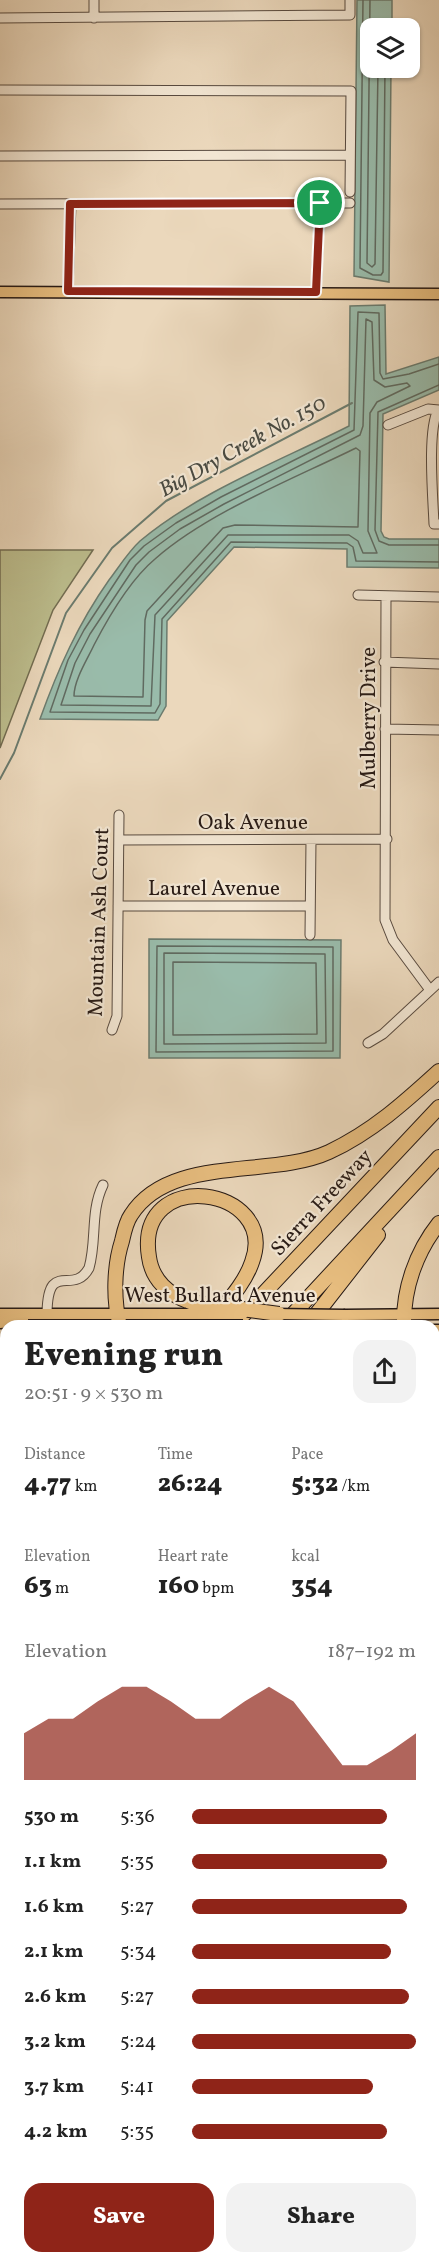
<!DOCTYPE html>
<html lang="en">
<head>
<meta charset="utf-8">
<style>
	body { margin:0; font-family:Vollkorn,serif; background:#f2f2f2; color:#222; height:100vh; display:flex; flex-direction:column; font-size:22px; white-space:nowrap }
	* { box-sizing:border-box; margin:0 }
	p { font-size:20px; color:#767676 }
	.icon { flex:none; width:33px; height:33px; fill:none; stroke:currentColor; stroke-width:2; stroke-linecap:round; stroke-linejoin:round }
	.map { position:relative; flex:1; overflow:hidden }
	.details { position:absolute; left:0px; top:1320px; width:440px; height:944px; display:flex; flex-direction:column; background:#fff; border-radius:18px 18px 0 0; box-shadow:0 2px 4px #0004 }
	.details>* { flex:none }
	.buttons { position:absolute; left:360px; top:18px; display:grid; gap:12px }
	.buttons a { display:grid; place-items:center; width:60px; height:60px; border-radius:12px; background:#fff; box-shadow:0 2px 4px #0004; font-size:30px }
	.pin { position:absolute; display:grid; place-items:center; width:51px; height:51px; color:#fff; margin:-26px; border:3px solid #fff; border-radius:50%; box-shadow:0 2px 6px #0007 }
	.round { display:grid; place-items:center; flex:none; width:63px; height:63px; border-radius:18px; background:#f2f2f2 }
	.head { display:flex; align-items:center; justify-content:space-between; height:102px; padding:0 24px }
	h1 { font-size:33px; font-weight:800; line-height:45px }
	.metrics { display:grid; grid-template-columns:repeat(3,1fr); gap:9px; height:102px; padding:6px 24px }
	.metrics div { display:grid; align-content:center }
	.metrics b { font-size:26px; font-weight:800 }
	.metrics small { font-size:16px; font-weight:400 }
	.metrics p { font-size:16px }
	.chart { height:168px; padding:12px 24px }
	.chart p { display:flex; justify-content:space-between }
	.chart svg { width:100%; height:108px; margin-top:6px; fill:#8f2418; opacity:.7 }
	.button { display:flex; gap:12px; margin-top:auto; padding:12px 24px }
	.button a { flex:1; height:69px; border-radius:18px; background:#8f2418; color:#fff; font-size:24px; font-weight:800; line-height:69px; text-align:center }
	.button a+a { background:#f2f2f2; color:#222 }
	ul { padding:0 24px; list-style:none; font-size:20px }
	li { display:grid; grid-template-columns:96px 72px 1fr; align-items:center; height:45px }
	li i { height:15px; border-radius:8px; background:#8f2418 }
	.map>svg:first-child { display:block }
	.green { fill:#bcbd8d; stroke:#726c51; stroke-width:1.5 }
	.water { fill:#9ba; stroke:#6b7b6e; stroke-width:1.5 }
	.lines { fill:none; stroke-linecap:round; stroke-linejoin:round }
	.shore { stroke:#606a60; stroke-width:1.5 }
	.stream { stroke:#6b7b6e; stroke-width:2 }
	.minor-casing { stroke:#584a3f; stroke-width:11 }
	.major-casing { stroke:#271a15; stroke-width:13 }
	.highway-casing { stroke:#271a15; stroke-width:16 }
	.minor { stroke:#f2e6d3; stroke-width:9 }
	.major { stroke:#e6bc7e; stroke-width:10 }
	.highway { stroke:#e6bc7e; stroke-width:14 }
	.major-bridge-casing { stroke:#271a15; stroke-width:13; stroke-linecap:butt }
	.highway-bridge-casing { stroke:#271a15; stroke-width:16; stroke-linecap:butt }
	.major-bridge { stroke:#e6bc7e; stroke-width:10 }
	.highway-bridge { stroke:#e6bc7e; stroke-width:14 }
	.route-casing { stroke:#fff; stroke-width:12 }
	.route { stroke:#8f2418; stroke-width:8 }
	.labels { text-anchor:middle; stroke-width:4.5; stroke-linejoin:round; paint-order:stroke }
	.street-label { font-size:21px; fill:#271a15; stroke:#f2e6d3 }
	.water-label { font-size:22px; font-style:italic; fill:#494a42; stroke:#f2e6d3 }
</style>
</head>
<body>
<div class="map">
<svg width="439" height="2263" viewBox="0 0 439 2263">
	<rect width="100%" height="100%" fill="#ebd8bc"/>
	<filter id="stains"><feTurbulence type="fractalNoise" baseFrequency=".00333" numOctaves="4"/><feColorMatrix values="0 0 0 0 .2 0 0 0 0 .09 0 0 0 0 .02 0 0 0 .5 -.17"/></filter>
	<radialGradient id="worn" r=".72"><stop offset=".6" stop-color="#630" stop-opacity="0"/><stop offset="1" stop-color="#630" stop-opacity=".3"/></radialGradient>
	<!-- green -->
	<path class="green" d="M0 550H93L53 610 0 748Z"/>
	<!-- water -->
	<path class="water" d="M357 0H392V28H370V68H391L389 282 354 276Z
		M385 305 386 374 439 357V390L383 414 381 531 384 537 389 539H439V568L347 567V549L234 547 167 621 166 706 158 720 40 719C58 669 78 624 109 580 119 567 128 552 140 541 200 491 280 461 349 426L350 306Z
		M149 939 341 940 340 1058H149Z"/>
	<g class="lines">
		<!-- shore -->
		<path class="shore" d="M363 0 360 268 373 275H381L383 272 385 68
			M370 0 367 263 372 267 375 264 378 68
			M366 319 372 322 374 380 385 387 407 383 410 386 377 402 370 413 368 531 377 553H363L358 541 349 535H228L155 615 151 706 61 705 75 663 90 634 136 565 149 552 180 529 224 504 360 435 363 426Z
			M439 364 409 374 383 379 380 373 379 313 358 312 354 430 221 497 176 523 144 546 130 560 84 630 68 660 50 712 155 713 160 704 162 619 231 542 347 543 353 547 356 561 439 562
			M439 385 378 412 375 530 379 541 389 545H439
			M356 448 360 451 358 527 235 525 223 528 147 611 145 620 143 697 74 696C74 680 87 660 94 645 109 616 130 580 155 559 207 513 293 479 356 448Z
			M157 946 333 947V1051L156 1052Z
			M164 953 325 954 326 1043 164 1044Z
			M173 962 316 963 317 1034 173 1035Z"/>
		<!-- stream -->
		<path class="stream" d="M0 779 14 753 66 613 112 548 166 501 352 403"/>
		<defs>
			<path id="minor" d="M0 18 350 15V0
				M94 18V0
				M0 90 351 91 350 192
				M0 156 350 155
				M0 204 350 203
				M68 291 71 204
				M316 292 320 203
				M438 410C427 431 433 498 434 524H439
				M388 425 428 409 439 410
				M358 595 439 597
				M386 596 385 920 393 940 430 990
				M384 662 439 664
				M385 729 439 730
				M119 840 387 839
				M118 906H310
				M310 935 311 840
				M112 1030 117 1016 119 815
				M368 1043 383 1034 439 982
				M47 1313C48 1258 73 1297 89 1268 97 1240 90 1212 103 1185
				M434 1581H439
				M0 1838 6 1837
				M0 2146H6
				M0 2248H6
				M347 2258V2263"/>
			<path id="major" d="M0 292 439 294
				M0 1314H185
				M345 1315 439 1314
				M0 1323 23 1320
				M434 1330H439"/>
			<path id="highway" d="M190 1302C169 1295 152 1280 149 1257 134 1165 280 1186 252 1262 244 1286 223 1306 208 1326
				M120 1326C113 1300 114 1266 122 1241 124 1232 126 1222 131 1215 170 1154 270 1179 329 1152 372 1132 405 1102 439 1071
				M233 1326 439 1107
				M282 1326 439 1157
				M307 1326 378 1235
				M404 1326C403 1289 416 1252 439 1223
				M0 1536 6 1529
				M0 1575 6 1568
				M0 1626 6 1620
				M0 1651 6 1646"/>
		</defs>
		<!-- minor casing -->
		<use href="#minor" class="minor-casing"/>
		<!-- major casing -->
		<use href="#major" class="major-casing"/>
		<!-- highway casing -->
		<use href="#highway" class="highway-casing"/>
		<!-- minor -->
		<use href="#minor" class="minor"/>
		<!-- major -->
		<use href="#major" class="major"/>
		<!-- highway -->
		<use href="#highway" class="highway"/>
		<defs>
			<path id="major-bridge" d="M185 1314H243
				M274 1314 345 1315"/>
			<path id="highway-bridge" d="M190 1302 279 1314"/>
		</defs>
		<!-- major-bridge casing -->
		<use href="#major-bridge" class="major-bridge-casing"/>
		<!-- highway-bridge casing -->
		<use href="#highway-bridge" class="highway-bridge-casing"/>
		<!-- major-bridge -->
		<use href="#major-bridge" class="major-bridge"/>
		<!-- highway-bridge -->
		<use href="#highway-bridge" class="highway-bridge"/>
	</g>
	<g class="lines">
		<defs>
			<path id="route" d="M320 203 316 292 68 291 70 204Z"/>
		</defs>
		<!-- route casing -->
		<use href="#route" class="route-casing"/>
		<!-- route -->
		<use href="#route" class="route"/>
	</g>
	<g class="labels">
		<!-- street labels -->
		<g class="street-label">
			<text transform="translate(368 718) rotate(-90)" y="7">Mulberry Drive</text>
			<text x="253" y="829">Oak Avenue</text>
			<text x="214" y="895">Laurel Avenue</text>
			<text transform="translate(98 922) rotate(-88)" y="7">Mountain Ash Court</text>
			<text transform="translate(321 1202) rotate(-47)" y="7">Sierra Freeway</text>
			<text x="220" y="1302">West Bullard Avenue</text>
		</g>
		<!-- water labels -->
		<g class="water-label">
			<text transform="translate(242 445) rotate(-29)" y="8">Big Dry Creek No. 150</text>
		</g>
	</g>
	<rect width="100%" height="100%" filter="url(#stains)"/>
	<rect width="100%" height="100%" fill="url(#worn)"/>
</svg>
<div class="buttons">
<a><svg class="icon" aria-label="layers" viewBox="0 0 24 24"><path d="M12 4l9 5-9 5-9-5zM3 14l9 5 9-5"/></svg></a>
</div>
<div class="pin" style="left:320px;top:203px;background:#1e9e55"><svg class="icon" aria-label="arrive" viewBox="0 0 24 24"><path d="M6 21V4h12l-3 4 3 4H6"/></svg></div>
<section class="details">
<div class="head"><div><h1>Evening run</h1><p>20:51 · 9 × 530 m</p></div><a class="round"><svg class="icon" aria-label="share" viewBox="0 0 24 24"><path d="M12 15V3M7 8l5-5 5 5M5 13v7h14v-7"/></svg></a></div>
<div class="metrics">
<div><p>Distance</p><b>4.77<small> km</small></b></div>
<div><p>Time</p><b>26:24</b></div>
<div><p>Pace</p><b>5:32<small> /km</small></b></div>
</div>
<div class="metrics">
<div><p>Elevation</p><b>63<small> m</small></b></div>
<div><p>Heart rate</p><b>160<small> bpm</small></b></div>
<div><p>kcal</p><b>354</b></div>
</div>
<div class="chart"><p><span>Elevation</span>187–192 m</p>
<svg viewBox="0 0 160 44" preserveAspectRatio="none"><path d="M0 44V25L10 19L20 19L30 12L40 6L50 6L60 12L70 19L80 19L90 12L100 6L110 12L120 25L130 38L140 38L150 32L160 25V44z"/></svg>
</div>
<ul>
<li><b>530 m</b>5:36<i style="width:87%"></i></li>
<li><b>1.1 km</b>5:35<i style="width:87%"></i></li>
<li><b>1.6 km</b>5:27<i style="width:96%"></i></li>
<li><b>2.1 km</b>5:34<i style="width:89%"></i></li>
<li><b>2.6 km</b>5:27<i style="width:97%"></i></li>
<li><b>3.2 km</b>5:24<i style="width:100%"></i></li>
<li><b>3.7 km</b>5:41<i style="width:81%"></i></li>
<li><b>4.2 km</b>5:35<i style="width:87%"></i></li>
</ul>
<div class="button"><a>Save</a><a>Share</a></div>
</section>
</div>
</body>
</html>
